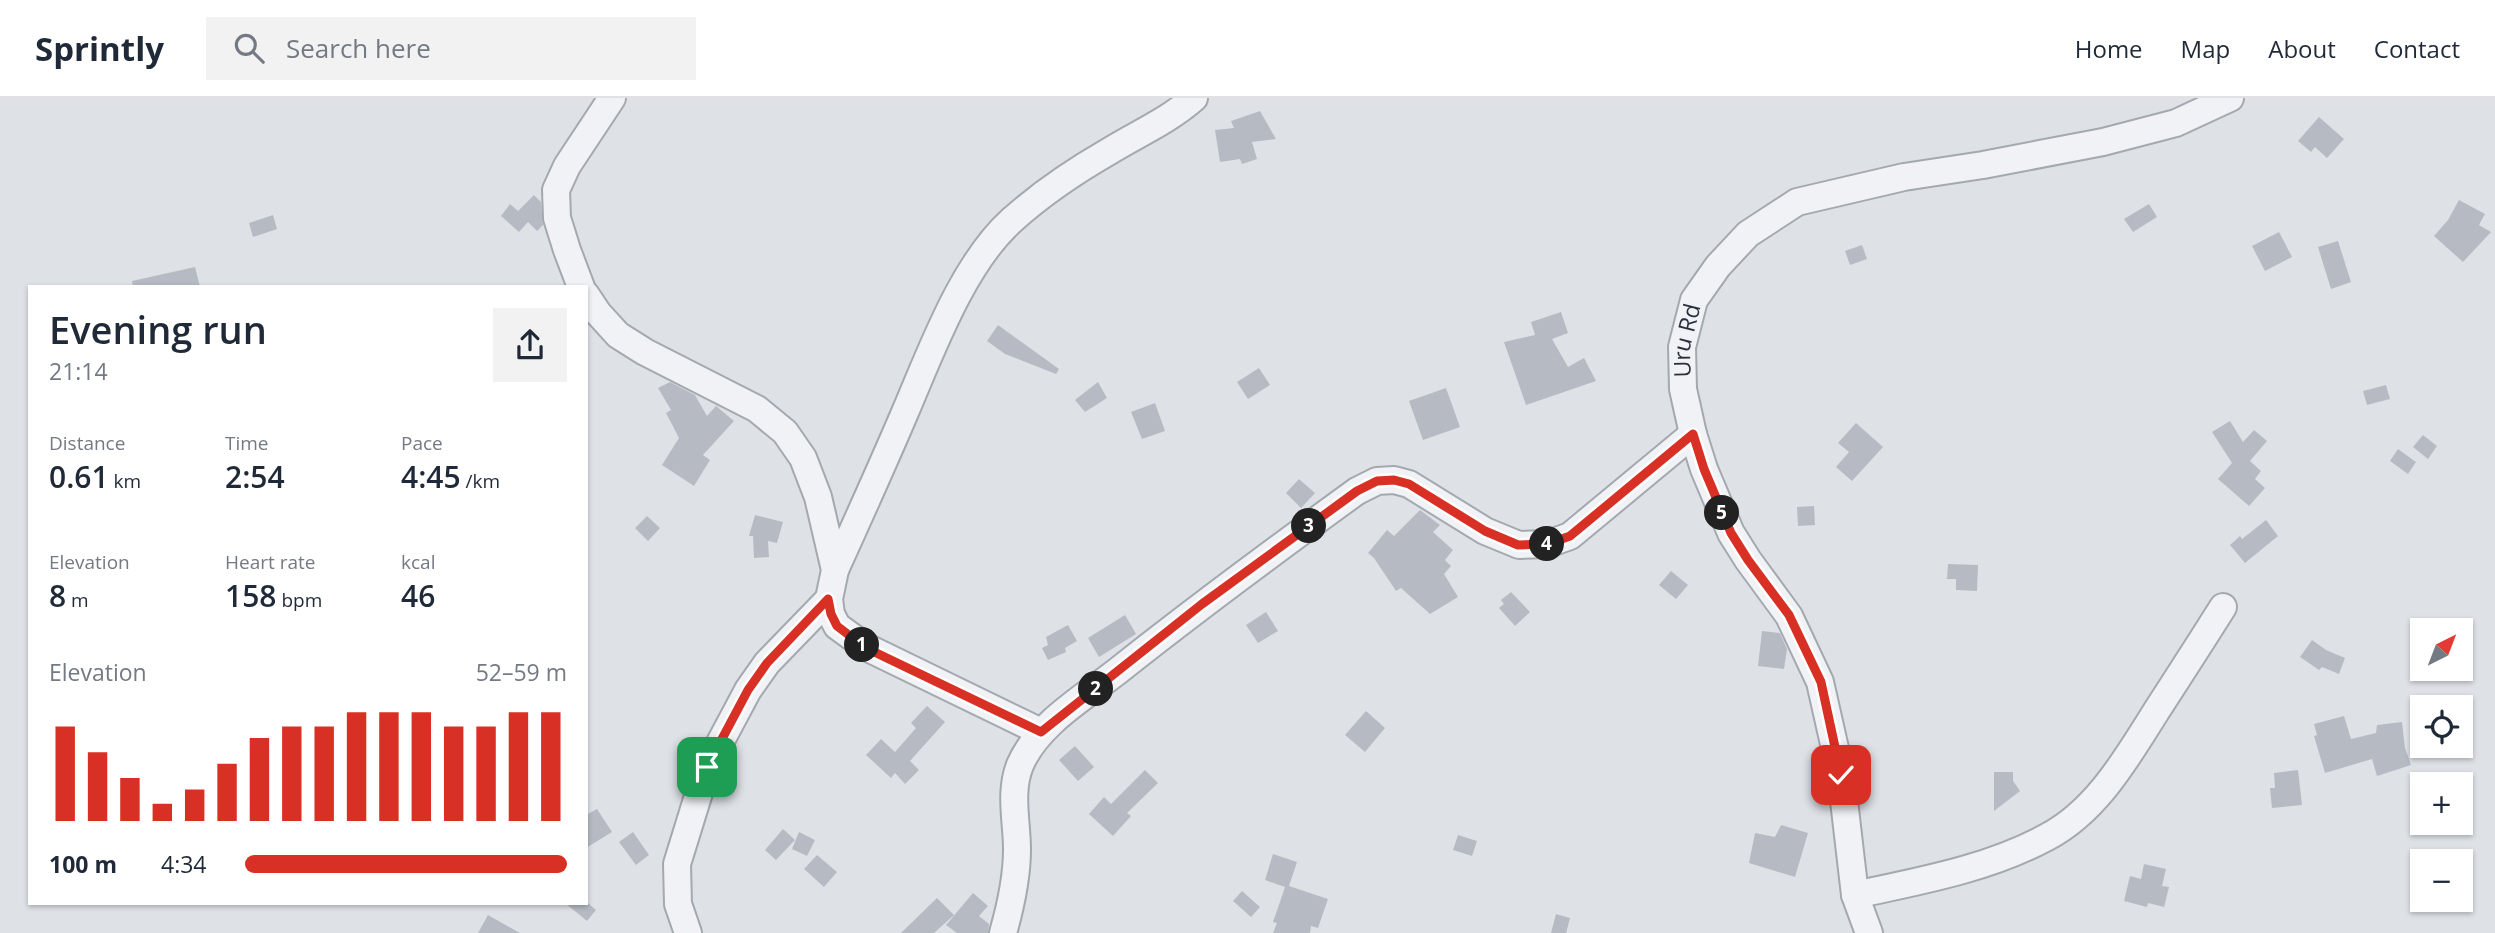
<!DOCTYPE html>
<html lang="en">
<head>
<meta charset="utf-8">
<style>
	body { margin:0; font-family:"Open Sans",sans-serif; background:#f2f2f3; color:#1f2937; height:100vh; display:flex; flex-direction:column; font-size:26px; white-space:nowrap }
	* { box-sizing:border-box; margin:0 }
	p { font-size:23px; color:#747a83 }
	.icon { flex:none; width:38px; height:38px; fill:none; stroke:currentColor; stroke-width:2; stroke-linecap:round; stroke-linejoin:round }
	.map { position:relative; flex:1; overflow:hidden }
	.side { position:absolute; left:28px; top:187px; width:560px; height:620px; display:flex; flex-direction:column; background:#fff; border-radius:0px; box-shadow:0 2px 5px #0004 }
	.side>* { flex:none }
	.needle { width:46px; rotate:42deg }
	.fabs { position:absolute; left:2410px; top:520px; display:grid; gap:14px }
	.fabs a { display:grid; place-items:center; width:63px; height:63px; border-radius:0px; background:#fff; box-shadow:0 2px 5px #0004; font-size:35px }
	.pin { position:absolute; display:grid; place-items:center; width:60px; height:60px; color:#fff; margin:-30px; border-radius:14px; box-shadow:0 4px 10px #0006 }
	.km { position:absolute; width:35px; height:35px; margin:-18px; border-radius:50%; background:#222; color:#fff; font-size:19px; line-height:35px; text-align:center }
	.round { display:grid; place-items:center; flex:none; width:74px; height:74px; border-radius:0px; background:#f2f2f3 }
	.headline { display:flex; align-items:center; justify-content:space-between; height:119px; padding:0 21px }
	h1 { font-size:38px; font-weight:600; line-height:52px }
	.metrics { display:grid; grid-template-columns:repeat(3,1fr); gap:10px; height:119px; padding:7px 21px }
	.metrics div { display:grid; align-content:center }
	.metrics b { font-size:30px; font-weight:600 }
	.metrics small { font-size:19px; font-weight:400 }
	.metrics p { font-size:19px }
	.chart { height:196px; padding:14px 21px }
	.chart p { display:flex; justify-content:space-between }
	.chart svg { width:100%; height:126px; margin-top:7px; stroke:#d93025; stroke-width:6 }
	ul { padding:0 21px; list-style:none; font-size:23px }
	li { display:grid; grid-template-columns:112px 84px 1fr; align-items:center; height:52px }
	li i { height:18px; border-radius:9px; background:#d93025 }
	header { display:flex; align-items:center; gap:42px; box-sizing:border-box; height:98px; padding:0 35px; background:#fff; border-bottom:2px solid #e0e1e3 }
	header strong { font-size:33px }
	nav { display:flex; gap:38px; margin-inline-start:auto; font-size:24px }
	.search { width:490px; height:63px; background:#f2f2f3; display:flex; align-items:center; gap:18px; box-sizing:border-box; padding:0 24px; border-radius:0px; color:#747a83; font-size:26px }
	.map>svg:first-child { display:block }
	.building { fill:#b6bbc3 }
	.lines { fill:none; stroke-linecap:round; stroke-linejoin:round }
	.minor-casing { stroke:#a4a9b0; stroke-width:30 }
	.minor { stroke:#f1f2f5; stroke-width:26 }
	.route-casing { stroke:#fff; stroke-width:14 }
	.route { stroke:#d93025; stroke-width:9 }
	.labels { text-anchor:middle; stroke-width:6; stroke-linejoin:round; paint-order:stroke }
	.street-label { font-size:23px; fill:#29303c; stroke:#eef0f4 }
</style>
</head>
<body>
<header>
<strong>Sprintly</strong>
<div class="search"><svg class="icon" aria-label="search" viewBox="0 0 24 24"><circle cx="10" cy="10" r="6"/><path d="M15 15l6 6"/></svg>Search here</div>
<nav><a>Home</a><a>Map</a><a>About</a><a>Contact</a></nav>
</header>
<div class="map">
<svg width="2495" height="835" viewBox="0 0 2495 835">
	<rect width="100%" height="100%" fill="#dee2e7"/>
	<!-- building -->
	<path class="building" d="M1260 13 1276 41 1252 44 1257 61 1242 66 1240 61 1220 64 1215 32 1234 30 1231 23Z
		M2319 19 2344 41 2327 60 2315 49 2311 54 2298 43Z
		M534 97 541 104 543 127 537 133 528 124 519 134 501 118 510 106 518 113Z
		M2459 102 2485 116 2479 127 2491 134 2463 164 2434 138 2448 122Z
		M2149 106 2157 119 2133 134 2124 121Z
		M273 117 277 131 253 139 249 125Z
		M2279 134 2292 159 2265 173 2252 148Z
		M2338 143 2351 184 2331 191 2318 149Z
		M1862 147 1867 161 1850 167 1845 153Z
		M195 169 200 189H133L132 183Z
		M1561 214 1568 235 1552 241 1568 269 1584 260 1596 283 1526 307 1504 244 1535 237 1531 224Z
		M998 227 1059 271 1056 276 1005 256 987 243Z
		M1259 270 1270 287 1248 301 1237 284Z
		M670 284 695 297 707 318 716 308 734 323 703 357 710 362 694 388 662 367 679 340 666 315 671 312 658 290Z
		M1098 284 1107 300 1085 314 1075 302Z
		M2386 287 2390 301 2367 307 2363 293Z
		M1446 290 1460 329 1423 342 1409 303Z
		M1155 305 1165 333 1142 341 1131 314Z
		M2230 323 2243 344 2254 332 2267 343 2250 363 2261 373 2255 381 2265 390 2249 408 2218 381 2232 365 2212 334Z
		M1856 325 1883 349 1852 383 1836 369 1849 354 1838 345Z
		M2423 337 2437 348 2428 361 2413 349Z
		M2398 351 2416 364 2408 376 2390 363Z
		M1299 381 1315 395 1301 410 1286 395Z
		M1814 408 1815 427 1798 428 1797 409Z
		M1420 412 1440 427 1433 434 1453 452 1445 462 1451 468 1444 476 1458 499 1430 516 1401 490 1396 493 1374 460 1368 455 1387 432 1394 438Z
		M755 417 783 424 777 445 768 443 769 459 754 460 753 438H749Z
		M647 418 660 430 648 443 635 430Z
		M2266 422 2278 438 2245 465 2230 447 2240 438 2242 441Z
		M1948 466 1978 467 1977 493 1956 492V481H1947Z
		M1671 473 1688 487 1676 501 1659 487Z
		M1511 494 1530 514 1515 528 1499 510 1504 506 1501 502Z
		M1266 514 1278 533 1258 545 1246 527Z
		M1125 517 1136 536 1099 559 1088 540Z
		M1068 527 1077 543 1065 550 1066 554 1048 562 1042 550 1048 547 1046 539Z
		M1762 533 1780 535 1787 551 1784 571 1758 568Z
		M2312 542 2326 552 2345 560 2339 576 2322 569 2319 572 2300 559Z
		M927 608 945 624 910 663 919 672 905 686 895 675 891 680 866 657 881 641 895 654 916 630 911 625Z
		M1366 613 1385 630 1365 654 1345 637Z
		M2344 618 2351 641 2376 635 2377 627 2402 624 2405 650 2411 667 2377 678 2372 661 2325 675 2314 638 2317 637 2314 626Z
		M1075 648 1094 669 1078 683 1059 662Z
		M1145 672 1158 685 1127 715 1131 718 1113 738 1089 716 1104 699 1111 706Z
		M2298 672 2302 707 2272 710 2270 690H2275L2274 675Z
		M1994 674H2013V683L2020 693 1994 713Z
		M597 711 612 734 586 750V717Z
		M1781 727 1808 735 1795 779 1749 765 1755 735 1775 739Z
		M783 731 795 742 776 762 765 752Z
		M633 734 649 757 636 767 619 744Z
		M799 734 815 742 807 758 792 751Z
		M1458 737 1477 743 1472 758 1453 752Z
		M1273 756 1297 764 1289 788 1328 801 1318 830 1311 828 1310 835H1273L1277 825 1273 824 1285 789 1265 782Z
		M817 757 837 774 824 789 804 771Z
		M2144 766 2166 771 2162 788 2169 789 2164 809 2148 805 2147 809 2124 803 2130 778 2141 781Z
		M1242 793 1260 809 1251 819 1233 803Z
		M973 795 988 808 979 818 989 826 988 835H957L946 827Z
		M937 800 954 817 934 835H901Z
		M565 805H588L596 812 587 823Z
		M1556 816 1570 820 1566 835H1551Z
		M488 817 520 835H478Z"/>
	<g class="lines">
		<defs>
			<g id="minor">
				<path d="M581 189 567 152 557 120 556 92 567 68 612 0"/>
				<path d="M586 197 598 215 618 237 645 254 757 311 785 334 803 360 818 399 835 472 829 501 831 516 837 528 866 549 1041 634"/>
				<path d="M835 472C859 419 883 366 906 312 932 251 963 166 1012 122 1041 96 1075 73 1108 54 1137 36 1168 23 1194 0"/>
				<path d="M1855 797C1919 783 1988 771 2047 739 2097 713 2128 658 2157 612 2179 578 2201 544 2223 509"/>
				<path d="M688 835 678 806 677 766 707 669 748 592 767 565 829 501"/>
				<path d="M1003 835C1011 807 1017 780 1017 751 1017 724 1009 694 1020 667 1038 625 1085 599 1119 572 1197 510 1277 451 1357 393L1377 383 1394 382 1409 386 1485 433 1519 447 1548 446 1570 438 1693 336"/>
				<path id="s1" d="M1869 835 1855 797 1841 677 1820 584 1789 518 1748 462 1731 435 1704 371 1693 336 1683 291 1682 249 1694 202 1718 168 1748 136 1797 104 1904 79 1983 67 2103 44 2176 25 2230 0"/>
			</g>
		</defs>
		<!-- minor casing -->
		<use href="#minor" class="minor-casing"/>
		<!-- minor -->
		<use href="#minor" class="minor"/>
	</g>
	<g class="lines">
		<defs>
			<path id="route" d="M707 669 748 592 767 565 828 501 831 516 837 528 866 550 1041 634 1202 506 1357 393 1377 383 1394 382 1409 386 1485 433 1518 447 1548 446 1570 438 1693 336 1704 371 1731 435 1748 462 1789 517 1821 584 1841 677"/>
		</defs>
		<!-- route casing -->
		<use href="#route" class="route-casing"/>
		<!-- route -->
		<use href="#route" class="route"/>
	</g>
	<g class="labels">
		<!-- street labels -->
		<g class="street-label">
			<text dy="8" stroke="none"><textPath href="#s1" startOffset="632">Uru Rd</textPath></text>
		</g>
	</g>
</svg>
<div class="fabs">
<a><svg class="needle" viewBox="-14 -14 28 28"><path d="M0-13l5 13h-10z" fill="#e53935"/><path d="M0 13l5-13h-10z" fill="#747a83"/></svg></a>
<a><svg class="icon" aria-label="locate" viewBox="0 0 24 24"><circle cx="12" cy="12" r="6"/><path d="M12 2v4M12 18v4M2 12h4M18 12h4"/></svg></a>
<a>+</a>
<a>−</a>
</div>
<div class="pin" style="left:707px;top:669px;background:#1e9e55"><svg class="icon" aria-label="arrive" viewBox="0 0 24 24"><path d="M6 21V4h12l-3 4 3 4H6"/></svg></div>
<div class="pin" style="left:1841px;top:677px;background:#d93025"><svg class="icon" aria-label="check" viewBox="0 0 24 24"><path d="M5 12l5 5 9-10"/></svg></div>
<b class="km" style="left:862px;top:547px">1</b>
<b class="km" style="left:1096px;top:591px">2</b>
<b class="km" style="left:1309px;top:428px">3</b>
<b class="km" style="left:1547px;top:446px">4</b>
<b class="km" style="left:1722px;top:415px">5</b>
<section class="side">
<div class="headline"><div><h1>Evening run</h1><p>21:14</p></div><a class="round"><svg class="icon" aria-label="share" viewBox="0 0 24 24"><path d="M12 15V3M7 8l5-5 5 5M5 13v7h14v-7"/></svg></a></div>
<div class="metrics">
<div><p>Distance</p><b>0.61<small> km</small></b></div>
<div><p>Time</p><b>2:54</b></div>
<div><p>Pace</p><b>4:45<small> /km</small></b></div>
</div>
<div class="metrics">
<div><p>Elevation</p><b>8<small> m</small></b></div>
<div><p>Heart rate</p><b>158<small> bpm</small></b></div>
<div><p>kcal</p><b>46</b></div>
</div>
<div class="chart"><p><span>Elevation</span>52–59 m</p>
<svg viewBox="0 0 160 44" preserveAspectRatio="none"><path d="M5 44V11M15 44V20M25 44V29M35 44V38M45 44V33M55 44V24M65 44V15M75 44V11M85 44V11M95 44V6M105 44V6M115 44V6M125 44V11M135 44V11M145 44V6M155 44V6"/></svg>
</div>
<ul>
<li><b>100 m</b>4:34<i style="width:100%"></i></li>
</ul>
</section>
</div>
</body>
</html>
